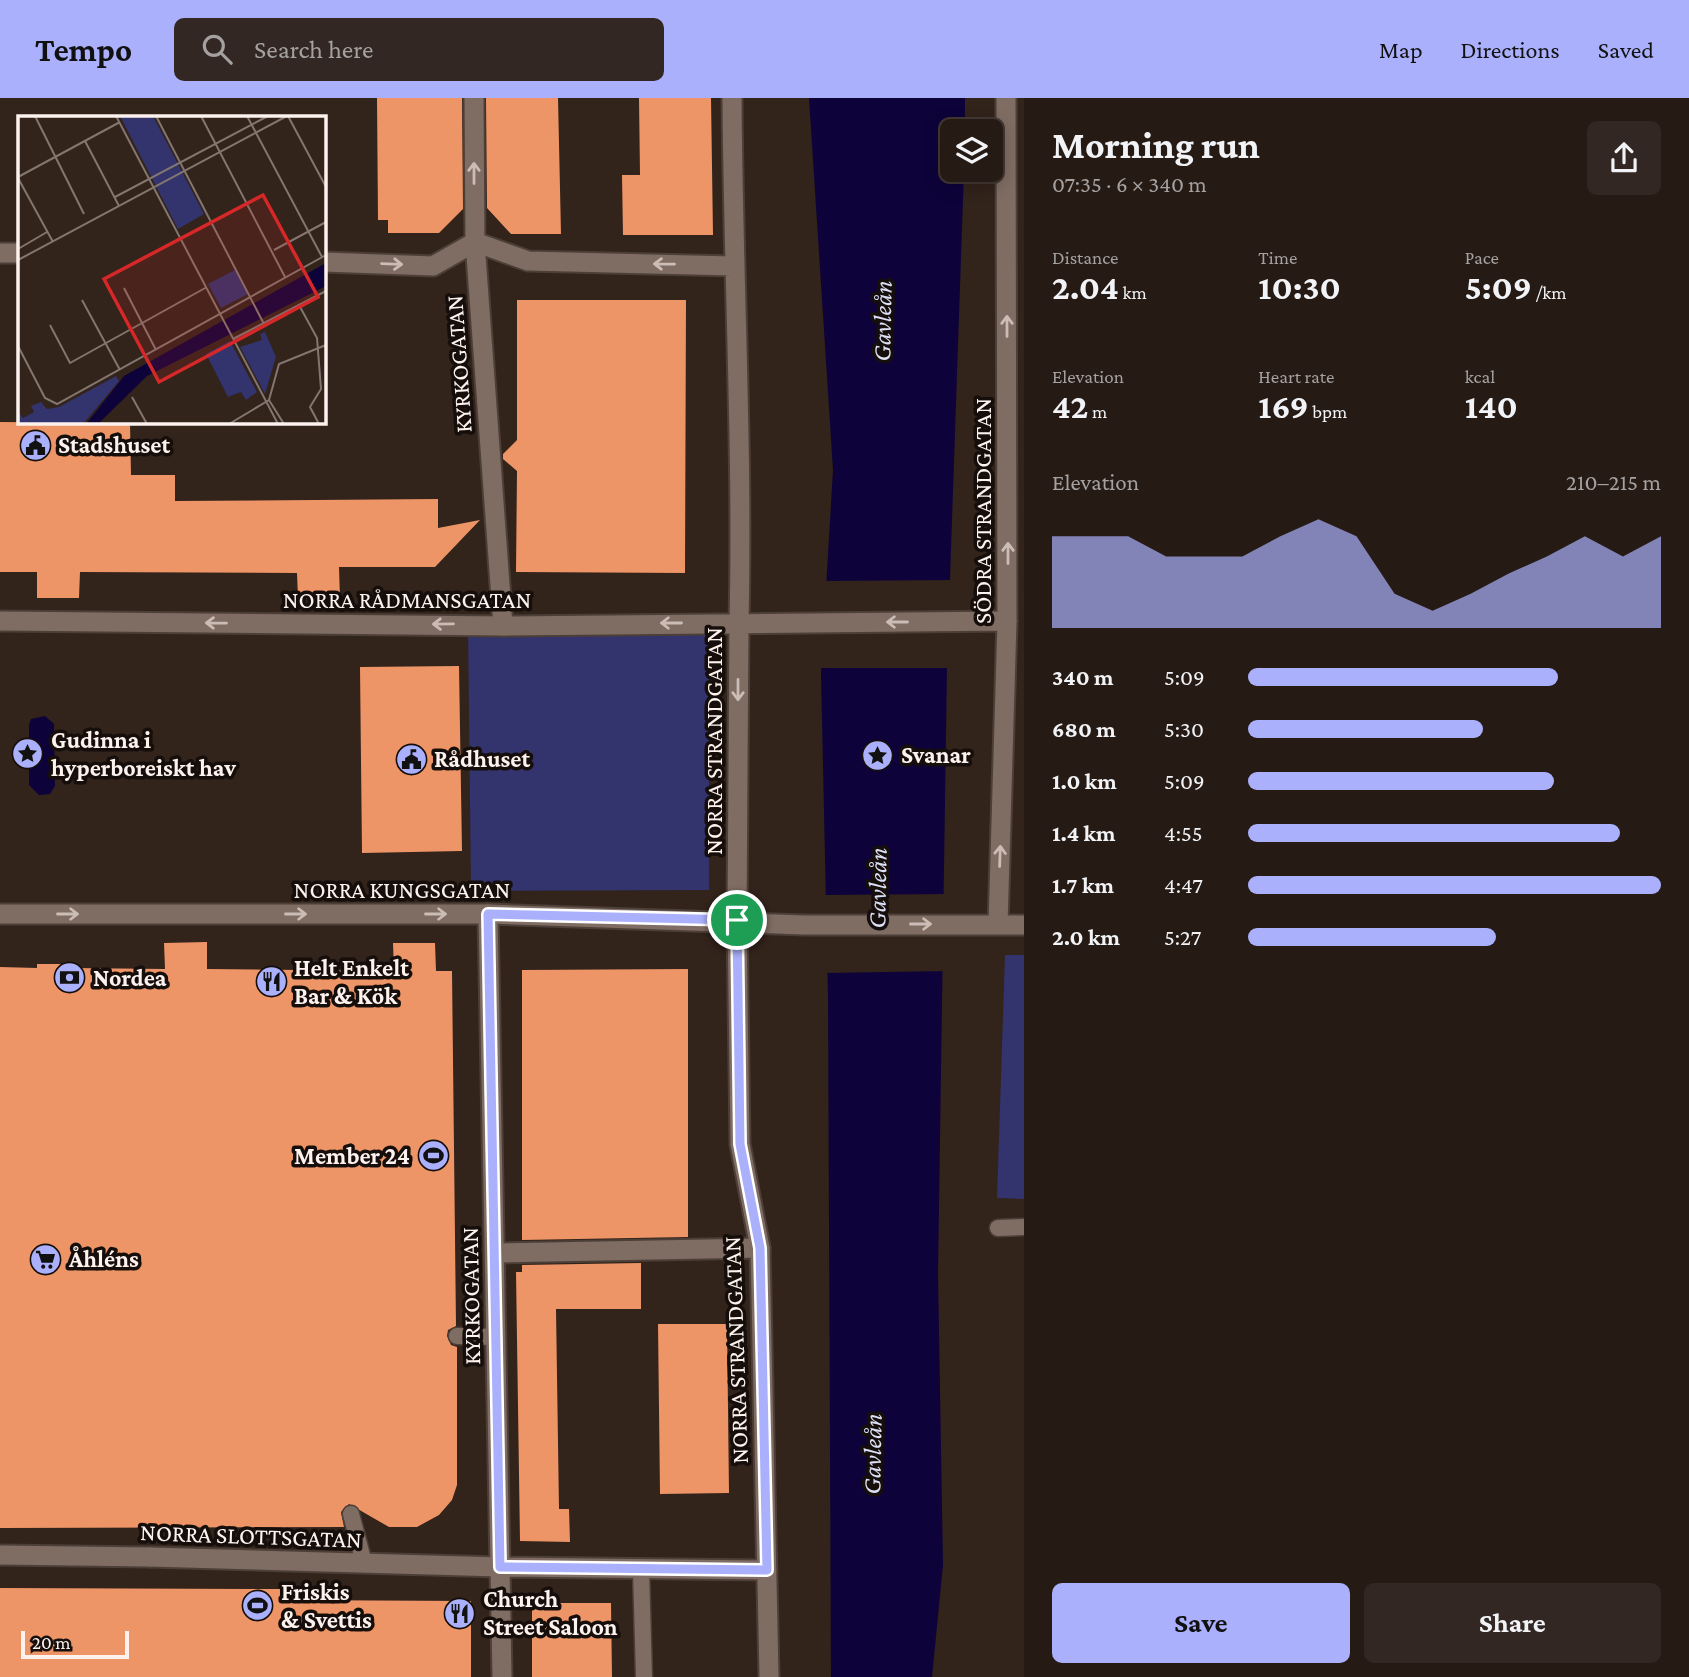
<!DOCTYPE html>
<html lang="en">
<head>
<meta charset="utf-8">
<style>
	body { margin:0; font-family:"Crimson Pro",serif; background:#322722; color:#f1f3f6; height:100vh; display:flex; flex-direction:column; font-size:26px; white-space:nowrap }
	* { box-sizing:border-box; margin:0 }
	p { font-size:23px; color:#a4a1a0 }
	.icon { flex:none; width:38px; height:38px; fill:none; stroke:currentColor; stroke-width:2; stroke-linecap:round; stroke-linejoin:round }
	.map { position:relative; flex:1; overflow:hidden }
	.side { display:flex; flex-direction:column; background:#261a14; width:665px }
	.side>* { flex:none }
	.fabs { position:absolute; left:940px; top:21px; display:grid; gap:14px }
	.fabs a { display:grid; place-items:center; width:63px; height:63px; border-radius:10px; background:#261a14; box-shadow:0 4px 18px #0003,0 0 0 2px #423834; font-size:35px }
	.scale { position:absolute; left:21px; bottom:18px; width:108px; box-sizing:border-box; padding-left:7px; border:4px solid #fdf2ed; border-top:0; font-size:19px; line-height:24px; white-space:nowrap; color:#fdf2ed; -webkit-text-stroke:5px #150e0a; paint-order:stroke }
	.pin { position:absolute; display:grid; place-items:center; width:60px; height:60px; color:#fff; margin:-30px; border:4px solid #fff; border-radius:50%; box-shadow:0 2px 7px #0007 }
	.round { display:grid; place-items:center; flex:none; width:74px; height:74px; border-radius:10px; background:#322722 }
	.head { display:flex; align-items:center; justify-content:space-between; height:119px; padding:0 28px }
	h1 { font-size:38px; font-weight:700; line-height:52px }
	.figures { display:grid; grid-template-columns:repeat(3,1fr); gap:10px; height:119px; padding:7px 28px }
	.figures div { display:grid; align-content:center }
	.figures b { font-size:35px; font-weight:700 }
	.figures small { font-size:19px; font-weight:400 }
	.figures p { font-size:19px }
	.chart { height:196px; padding:14px 28px }
	.chart p { display:flex; justify-content:space-between }
	.chart svg { width:100%; height:126px; margin-top:7px; fill:#aab0fb; opacity:.7 }
	.cta { display:flex; gap:14px; margin-top:auto; padding:14px 28px }
	.cta a { flex:1; height:80px; border-radius:10px; background:#aab0fb; color:#111; font-size:28px; font-weight:700; line-height:80px; text-align:center }
	.cta a+a { background:#322722; color:#f1f3f6 }
	ul { padding:0 28px; list-style:none; font-size:23px }
	li { display:grid; grid-template-columns:112px 84px 1fr; align-items:center; height:52px }
	li i { height:18px; border-radius:9px; background:#aab0fb }
	header { display:flex; align-items:center; gap:42px; box-sizing:border-box; height:98px; padding:0 35px; background:#aab0fb; color:#111 }
	header strong { font-size:33px }
	nav { display:flex; gap:38px; margin-inline-start:auto; font-size:24px }
	.search { width:490px; height:63px; background:#322722; display:flex; align-items:center; gap:18px; box-sizing:border-box; padding:0 24px; border-radius:10px; color:#a4a1a0; font-size:26px }
	main { display:flex; flex:1; min-height:0 }
	.map>svg:first-child { display:block }
	.green { fill:#33336d }
	.water { fill:#0d033a }
	.pier { fill:#32231b }
	.building { fill:#ee9567 }
	.lines { fill:none; stroke-linecap:round; stroke-linejoin:round }
	.service-casing { stroke:#4c3f38; stroke-width:19 }
	.pedestrian-casing { stroke:#4c3f38; stroke-width:23 }
	.minor-casing { stroke:#4c3f38; stroke-width:23 }
	.tertiary-casing { stroke:#4c3f38; stroke-width:23 }
	.service { stroke:#7f6c62; stroke-width:16 }
	.pedestrian { stroke:#7f6c62; stroke-width:19 }
	.minor { stroke:#7f6c62; stroke-width:19 }
	.tertiary { stroke:#7f6c62; stroke-width:19 }
	.oneway { stroke:#cbbcb5 }
	.route-casing { stroke:#fff; stroke-width:14 }
	.route { stroke:#aab0fb; stroke-width:9 }
	.labels { text-anchor:middle; stroke-width:7; stroke-linejoin:round; paint-order:stroke }
	.street-label { font-size:24px; fill:#fdf2ed; stroke:#150e0a }
	.poi-label { font-size:24px; font-weight:bold; fill:#fdf2ed; stroke:#150e0a; text-anchor:start }
	.water-label { font-size:26px; font-style:italic; fill:#dde0f6; stroke:#150e0a }
	.inset-road { fill:none; stroke:#83766f; stroke-width:2 }
	.view { fill:#d62828; fill-opacity:0.15; stroke:#d62828; stroke-width:3.5 }
	.inset-edge { fill:none; stroke:#fdf2ed; stroke-width:3.5 }
</style>
</head>
<body>
<header>
<strong>Tempo</strong>
<div class="search"><svg class="icon" aria-label="search" viewBox="0 0 24 24"><circle cx="10" cy="10" r="6"/><path d="M15 15l6 6"/></svg>Search here</div>
<nav><a>Map</a><a>Directions</a><a>Saved</a></nav>
</header>
<main>
<div class="map">
<svg width="1024" height="1579" viewBox="0 0 1024 1579">
	<rect width="100%" height="100%" fill="#32231b"/>
	<!-- green -->
	<path class="green" d="M709 525V792L471 793 468 526Z
		M1005 857H1024V1101L997 1100Z"/>
	<!-- water -->
	<path class="water" d="M809 0H965V33H952V72H964L947 568 938 1176 943 1467 932 1579H831L828 899 821 575 833 372Z
		M45 618 54 626 55 688 50 696 39 697 29 687V627L31 621Z"/>
	<!-- pier -->
	<path class="pier" d="M953 482 950 570H818L823 483Z
		M948 796V873L824 875 822 797Z"/>
	<!-- building -->
	<path class="building" d="M377 0H462L463 111 439 135H388V122H378Z
		M486 0H558L561 136H511L487 110Z
		M639 0H711L713 137H623L622 77H640Z
		M517 202H686L685 475 516 474 517 373 503 361V356L517 342Z
		M0 324 130 325 131 377H175V403L438 401V430L480 422 435 469H339L340 501H298L297 475 80 474 79 500H37V474H0Z
		M459 568 462 753 362 755 360 569Z
		M207 844V871L394 873 393 845H435L436 873H452L456 1228 448 1232 447 1238 451 1247 457 1249V1387L452 1402 439 1417 417 1429H389L349 1406 341 1414 344 1429 0 1430V869L37 870V866H69V870L165 871 164 845Z
		M688 871V1139L522 1142V872Z
		M641 1165V1211H556L559 1411H569L570 1444 520 1443 516 1174H522V1167Z
		M658 1226H727L729 1395 660 1396Z
		M0 1490 280 1491V1502L471 1503V1579H0Z
		M532 1505H611L612 1579H532Z"/>
	<g class="lines">
		<defs>
			<path id="service" d="M998 1130 1024 1129
				M457 1238 496 1239
				M351 1416 364 1465
				M641 1472 644 1579"/>
			<path id="pedestrian" d="M475 144 503 528
				M495 1155 760 1150
				M0 1457 150 1459"/>
			<path id="minor" d="M474 0 475 144
				M732 0C733 174 743 349 739 524
				M1006 0 1007 523
				M475 144 528 163 733 168
				M0 155H19
				M324 164 433 168 475 144
				M488 816 502 1579
				M737 822 740 1046 760 1150 769 1579
				M150 1459 500 1469 767 1472"/>
			<path id="tertiary" d="M0 523 503 528 1007 523 998 827
				M0 816H488L804 827H1024
				M737 822 739 524"/>
		</defs>
		<!-- service casing -->
		<use href="#service" class="service-casing"/>
		<!-- pedestrian casing -->
		<use href="#pedestrian" class="pedestrian-casing"/>
		<!-- minor casing -->
		<use href="#minor" class="minor-casing"/>
		<!-- tertiary casing -->
		<use href="#tertiary" class="tertiary-casing"/>
		<!-- service -->
		<use href="#service" class="service"/>
		<!-- pedestrian -->
		<use href="#pedestrian" class="pedestrian"/>
		<!-- minor -->
		<use href="#minor" class="minor"/>
		<!-- tertiary -->
		<use href="#tertiary" class="tertiary"/>
	</g>
	<!-- one-way arrows -->
	<defs><path id="oneway-shaft" d="M-6 0H5M1.5-3L5.5 0L1.5 3" fill="none" stroke-width="1.6" stroke-linecap="round" stroke-linejoin="round" transform="scale(1.75)"/></defs>
	<g class="oneway">
		<use href="#oneway-shaft" transform="translate(474 75) rotate(-90)"/>
		<use href="#oneway-shaft" transform="translate(392 166) rotate(2)"/>
		<use href="#oneway-shaft" transform="translate(664 166) rotate(-179)"/>
		<use href="#oneway-shaft" transform="translate(1007 228) rotate(-90)"/>
		<use href="#oneway-shaft" transform="translate(1008 455) rotate(-90)"/>
		<use href="#oneway-shaft" transform="translate(897 524) rotate(180)"/>
		<use href="#oneway-shaft" transform="translate(216 525) rotate(-179)"/>
		<use href="#oneway-shaft" transform="translate(671 525) rotate(-180)"/>
		<use href="#oneway-shaft" transform="translate(443 526) rotate(179)"/>
		<use href="#oneway-shaft" transform="translate(738 592) rotate(90)"/>
		<use href="#oneway-shaft" transform="translate(1000 758) rotate(-88)"/>
		<use href="#oneway-shaft" transform="translate(68 816)"/>
		<use href="#oneway-shaft" transform="translate(296 816)"/>
		<use href="#oneway-shaft" transform="translate(436 816)"/>
		<use href="#oneway-shaft" transform="translate(921 826)"/>
	</g>
	<g class="lines">
		<defs>
			<path id="route" d="M488 816 737 822 740 1046 760 1150 767 1472 500 1469Z"/>
		</defs>
		<!-- route casing -->
		<use href="#route" class="route-casing"/>
		<!-- route -->
		<use href="#route" class="route"/>
	</g>
	<!-- icons -->
	<defs>
		<symbol id="civic-disc" viewBox="-11 -11 22 22"><circle r="9.5" fill="#aab0fb" stroke="#150e0a"/><path d="M-.6-6.5H3V-4.5H.6V-3L4-1V1h2V6H-6V1h2V-1L-.6-3ZM-1.2 2.5V6h2.4V2.5Z" fill="#111"/></symbol>
		<symbol id="sight-disc" viewBox="-11 -11 22 22"><circle r="9.5" fill="#aab0fb" stroke="#150e0a"/><path d="M0-6L1.8-2.2L6-1.7L2.9 1.2L3.7 5.4L0 3.3L-3.7 5.4L-2.9 1.2L-6-1.7L-1.8-2.2Z" fill="#111"/></symbol>
		<symbol id="bank-disc" viewBox="-11 -11 22 22"><circle r="9.5" fill="#aab0fb" stroke="#150e0a"/><path d="M-6-4H6V4H-6ZM0-2.3a2.3 2.3 0 1 0 0 4.6a2.3 2.3 0 1 0 0-4.6Z" fill="#111"/></symbol>
		<symbol id="restaurant-disc" viewBox="-11 -11 22 22"><circle r="9.5" fill="#aab0fb" stroke="#150e0a"/><path d="M-5-6h1v4h1v-4h1v4h1v-4h1v5L-1.5 .5V6h-2V.5L-5-1ZM5-6V6H3V1.5H1.5Q1.5-4 5-6Z" fill="#111"/></symbol>
		<symbol id="stadium-disc" viewBox="-11 -11 22 22"><circle r="9.5" fill="#aab0fb" stroke="#150e0a"/><path d="M0-5a6.5 5 0 1 0 0 10a6.5 5 0 1 0 0-10ZM-3.5-1.8h7v3.6h-7Z" fill="#111"/></symbol>
		<symbol id="supermarket-disc" viewBox="-11 -11 22 22"><circle r="9.5" fill="#aab0fb" stroke="#150e0a"/><path d="M-6-5.5h2.5l.6 2H6L4.5 2H-2.5L-4.4-4H-6ZM-1.5 3.2a1.3 1.3 0 1 0 .1 0ZM3 3.2a1.3 1.3 0 1 0 .1 0Z" fill="#111"/></symbol>
	</defs>
	<g fill-rule="evenodd">
		<use href="#civic-disc" x="18" y="330" width="35" height="35"/>
		<use href="#sight-disc" x="10" y="638" width="35" height="35"/>
		<use href="#sight-disc" x="860" y="640" width="35" height="35"/>
		<use href="#civic-disc" x="394" y="644" width="35" height="35"/>
		<use href="#bank-disc" x="52" y="862" width="35" height="35"/>
		<use href="#restaurant-disc" x="254" y="866" width="35" height="35"/>
		<use href="#stadium-disc" x="416" y="1040" width="35" height="35"/>
		<use href="#supermarket-disc" x="28" y="1144" width="35" height="35"/>
		<use href="#stadium-disc" x="240" y="1490" width="35" height="35"/>
		<use href="#restaurant-disc" x="442" y="1498" width="35" height="35"/>
	</g>
	<g class="labels">
		<!-- street labels -->
		<g class="street-label">
			<text transform="translate(459 266) rotate(-94)" y="8">KYRKOGATAN</text>
			<text transform="translate(983 413) rotate(-90)" y="8">SÖDRA STRANDGATAN</text>
			<text x="407" y="510">NORRA RÅDMANSGATAN</text>
			<text transform="translate(714 643) rotate(-90)" y="8">NORRA STRANDGATAN</text>
			<text x="402" y="800">NORRA KUNGSGATAN</text>
			<text transform="translate(471 1198) rotate(-91)" y="8">KYRKOGATAN</text>
			<text transform="translate(736 1252) rotate(-92)" y="8">NORRA STRANDGATAN</text>
			<text transform="translate(251 1438) rotate(2)" y="8">NORRA SLOTTSGATAN</text>
		</g>
		<!-- poi labels -->
		<g class="poi-label">
			<text x="58" y="355">Stadshuset</text>
			<text x="51" y="650">Gudinna i<tspan x="51" dy="28">hyperboreiskt hav</tspan></text>
			<text x="901" y="665">Svanar</text>
			<text x="434" y="669">Rådhuset</text>
			<text x="294" y="878">Helt Enkelt<tspan x="294" dy="28">Bar &amp; Kök</tspan></text>
			<text x="93" y="888">Nordea</text>
			<text x="410" y="1066" text-anchor="end">Member 24</text>
			<text x="69" y="1169">Åhléns</text>
			<text x="281" y="1502">Friskis<tspan x="281" dy="28">&amp; Svettis</tspan></text>
			<text x="483" y="1509">Church<tspan x="483" dy="28">Street Saloon</tspan></text>
		</g>
		<!-- water labels -->
		<g class="water-label">
			<text transform="translate(882 223) rotate(-89)" y="9">Gavleån</text>
			<text transform="translate(877 790) rotate(-89)" y="9">Gavleån</text>
			<text transform="translate(872 1356) rotate(-89)" y="9">Gavleån</text>
		</g>
	</g>
	<!-- overview -->
	<g transform="translate(18 18)">
		<rect width="308" height="308" fill="#32231b"/>
		<path d="M102 0H135L186 98 160 113ZM217 154 230 178 203 192 190 168ZM247 216 258 241 247 278 222 231 244 224 242 218ZM212 225 239 276 228 284 223 276 210 281 188 238ZM98 260 101 265 65 308H0V295L5 302 16 296 13 290 23 286 29 293 41 291Z" fill="#33336d"/>
		<path d="M308 147V170L129 260 80 308H68L106 260Z" fill="#0d033a"/>
		<path class="inset-road" d="M17 0 66 98M98 0 260 308M138 0 246 208M183 0 267 161M229 0 304 141M270 0 308 71M67 25 101 90M0 61 102 6M0 62 35 126M97 81 250 0M0 133 29 116M256 134 308 106M0 144 269 0M106 172 138 234M64 184 102 254M281 189 299 222 303 273 292 291 301 308M32 209 52 247 189 171M215 223 308 175M0 230 27 282 39 288 308 139M114 281 129 308M251 284 261 248 308 229M211 308 251 284 266 308"/>
		<path class="view" d="M245 79 300 181 141 266 86 163Z"/>
		<rect width="308" height="308" class="inset-edge"/>
	</g>
</svg>
<div class="fabs">
<a><svg class="icon" aria-label="layers" viewBox="0 0 24 24"><path d="M12 4l9 5-9 5-9-5zM3 14l9 5 9-5"/></svg></a>
</div>
<div class="scale">20 m</div>
<div class="pin" style="left:737px;top:822px;background:#1e9e55"><svg class="icon" aria-label="arrive" viewBox="0 0 24 24"><path d="M6 21V4h12l-3 4 3 4H6"/></svg></div>
</div>
<section class="side">
<div class="head"><div><h1>Morning run</h1><p>07:35 · 6 × 340 m</p></div><a class="round"><svg class="icon" aria-label="share" viewBox="0 0 24 24"><path d="M12 15V3M7 8l5-5 5 5M5 13v7h14v-7"/></svg></a></div>
<div class="figures">
<div><p>Distance</p><b>2.04<small> km</small></b></div>
<div><p>Time</p><b>10:30</b></div>
<div><p>Pace</p><b>5:09<small> /km</small></b></div>
</div>
<div class="figures">
<div><p>Elevation</p><b>42<small> m</small></b></div>
<div><p>Heart rate</p><b>169<small> bpm</small></b></div>
<div><p>kcal</p><b>140</b></div>
</div>
<div class="chart"><p><span>Elevation</span>210–215 m</p>
<svg viewBox="0 0 160 44" preserveAspectRatio="none"><path d="M0 44V12L10 12L20 12L30 19L40 19L50 19L60 12L70 6L80 12L90 32L100 38L110 32L120 25L130 19L140 12L150 19L160 12V44z"/></svg>
</div>
<ul>
<li><b>340 m</b>5:09<i style="width:75%"></i></li>
<li><b>680 m</b>5:30<i style="width:57%"></i></li>
<li><b>1.0 km</b>5:09<i style="width:74%"></i></li>
<li><b>1.4 km</b>4:55<i style="width:90%"></i></li>
<li><b>1.7 km</b>4:47<i style="width:100%"></i></li>
<li><b>2.0 km</b>5:27<i style="width:60%"></i></li>
</ul>
<div class="cta"><a>Save</a><a>Share</a></div>
</section>
</main>
</body>
</html>
